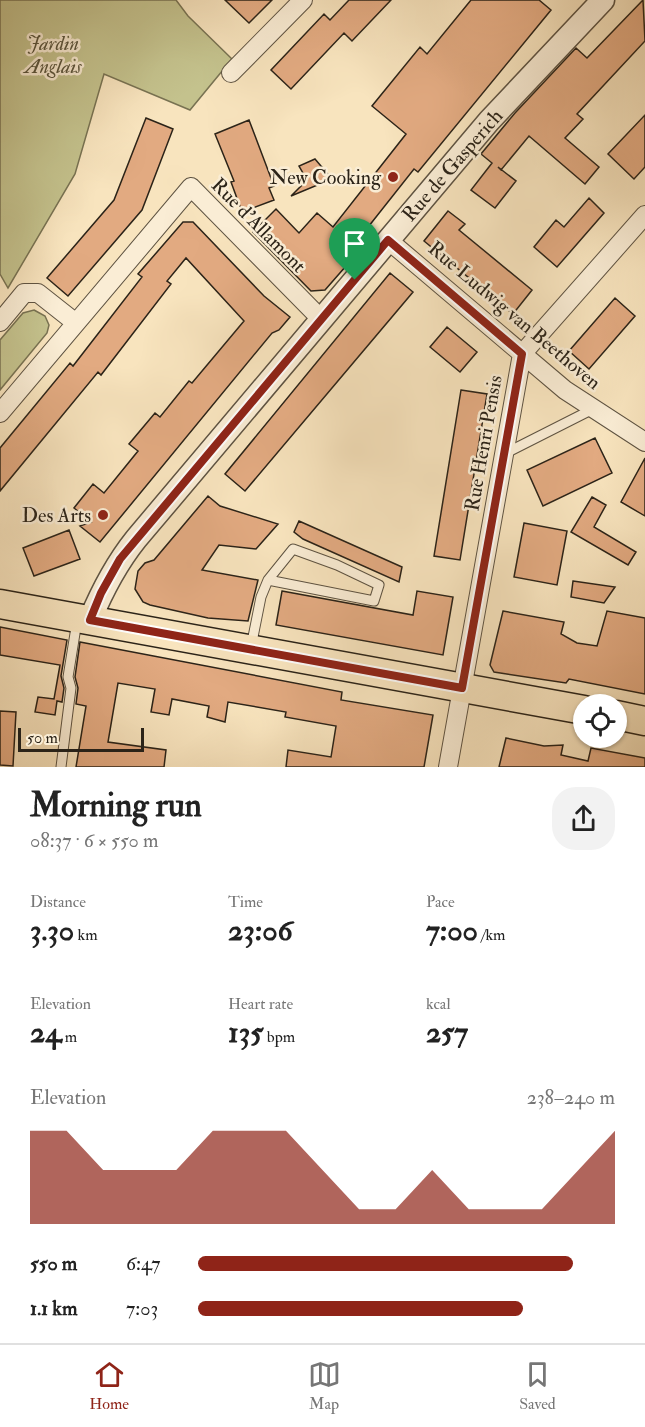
<!DOCTYPE html>
<html lang="en">
<head>
<meta charset="utf-8">
<style>
	body { margin:0; font-family:"IM FELL Double Pica",serif; background:#f2f2f2; color:#222; height:100vh; display:flex; flex-direction:column; font-size:22px; white-space:nowrap }
	* { box-sizing:border-box; margin:0 }
	p { font-size:20px; color:#767676 }
	.icon { flex:none; width:33px; height:33px; fill:none; stroke:currentColor; stroke-width:2; stroke-linecap:round; stroke-linejoin:round }
	.map { position:relative; height:767px; overflow:hidden }
	.drawer { display:flex; flex-direction:column; background:#fff; flex:1 }
	.drawer>* { flex:none }
	.buttons { position:absolute; left:573px; top:694px; display:grid; gap:12px }
	.buttons a { display:grid; place-items:center; width:54px; height:54px; border-radius:50%; background:#fff; box-shadow:0 2px 4px #0004; font-size:30px }
	.scale { position:absolute; left:18px; bottom:15px; width:126px; box-sizing:border-box; padding-left:6px; border:3px solid #2b2318; border-top:0; font-size:16px; line-height:21px; white-space:nowrap; color:#2b2318; -webkit-text-stroke:4px #faedd5; paint-order:stroke }
	.pin { position:absolute; display:grid; place-items:center; width:51px; height:51px; color:#fff; margin:-62px -26px; border-radius:50% 50% 50% 0; rotate:-45deg; box-shadow:0 0 6px #0007 }
	.pin .icon { rotate:45deg }
	.round { display:grid; place-items:center; flex:none; width:63px; height:63px; border-radius:24px; background:#f2f2f2 }
	.overview { display:flex; align-items:center; justify-content:space-between; height:102px; padding:0 30px }
	h1 { font-size:33px; font-weight:700; line-height:45px }
	.stats { display:grid; grid-template-columns:repeat(3,1fr); gap:9px; height:102px; padding:6px 30px }
	.stats div { display:grid; align-content:center }
	.stats b { font-size:30px; font-weight:700 }
	.stats small { font-size:16px; font-weight:400 }
	.stats p { font-size:16px }
	.chart { height:168px; padding:12px 30px }
	.chart p { display:flex; justify-content:space-between }
	.chart svg { width:100%; height:108px; margin-top:6px; fill:#8f2418; opacity:.7 }
	ul { padding:0 30px; list-style:none; font-size:20px }
	li { display:grid; grid-template-columns:96px 72px 1fr; align-items:center; height:45px }
	li i { height:15px; border-radius:8px; background:#8f2418 }
	.tabs { display:flex; justify-content:space-around; align-items:center; height:84px; border-top:2px solid #e0e0e0; background:#fff; font-size:16px; color:#767676 }
	.tabs a { display:grid; justify-items:center; gap:3px }
	.tabs .selected { color:#8f2418 }
	.map>svg:first-child { display:block }
	.green { fill:#c4c28d; stroke:#787252; stroke-width:1.5 }
	.building { fill:#e2aa81; stroke:#2b2318; stroke-width:1.5 }
	.lines { fill:none; stroke-linecap:round; stroke-linejoin:round }
	.service-casing { stroke:#5e5342; stroke-width:11 }
	.minor-casing { stroke:#5e5342; stroke-width:20 }
	.tertiary-casing { stroke:#5e5342; stroke-width:25 }
	.primary-casing { stroke:#2b2318; stroke-width:31 }
	.service { stroke:#faedd5; stroke-width:9 }
	.minor { stroke:#faedd5; stroke-width:18 }
	.tertiary { stroke:#faedd5; stroke-width:22 }
	.primary { stroke:#f8e4be; stroke-width:28 }
	.route-casing { stroke:#fff; stroke-width:12 }
	.route { stroke:#8f2418; stroke-width:8 }
	.poi-dot { fill:#8f2418; stroke:#faedd5; stroke-width:2 }
	.labels { text-anchor:middle; stroke-width:5; stroke-linejoin:round; paint-order:stroke }
	.park-label { font-size:20px; font-style:italic; fill:#59533b; stroke:#faedd5 }
	.street-label { font-size:20px; fill:#2b2318; stroke:#faedd5 }
	.poi-label { font-size:20px; fill:#2b2318; stroke:#faedd5; text-anchor:end }
</style>
</head>
<body>
<div class="map">
<svg width="645" height="767" viewBox="0 0 645 767">
	<rect width="100%" height="100%" fill="#f8e4be"/>
	<filter id="stains"><feTurbulence type="fractalNoise" baseFrequency=".00333" numOctaves="4"/><feColorMatrix values="0 0 0 0 .2 0 0 0 0 .09 0 0 0 0 .02 0 0 0 .5 -.17"/></filter>
	<radialGradient id="worn" r=".72"><stop offset=".6" stop-color="#630" stop-opacity="0"/><stop offset="1" stop-color="#630" stop-opacity=".3"/></radialGradient>
	<!-- green -->
	<path class="green" d="M0 0H176L188 16 232 59 190 110 104 74 75 174 8 288 0 274Z
		M34 310 45 316 49 325 47 333 0 390V340L23 313Z"/>
	<!-- building -->
	<path class="building" d="M225 0H272L249 23Z
		M349 0H391L352 41 344 33 291 89 271 70 324 14 330 20Z
		M471 0H539L551 10 418 172 414 169 361 236 367 242 325 290 311 291 253 232 276 209 299 233 317 213 333 227 406 134 372 106 420 47 427 54Z
		M643 0 645 41 577 114 583 119 565 138 599 167 585 184 529 136 501 170 498 167 516 181 495 208 471 190 492 163 481 154 515 113 576 48 587 58Z
		M645 115V167L634 179 608 154Z
		M146 118 173 129 142 210 68 296 47 278 114 200Z
		M249 120 274 186 269 188 274 200 242 212 231 182 234 181 215 134Z
		M315 159 332 179 291 196 307 180 299 166Z
		M589 198 604 213 557 267 534 247 556 220 564 227Z
		M448 211 465 224 459 230 532 290 513 314 424 241Z
		M183 222H193L264 296 290 317 279 330 272 333 100 542 80 526 91 522 74 508 93 484 104 493 138 451 129 444 155 413 160 417 189 381 192 383 244 321 186 258 167 281 171 284 101 375 98 372 0 491V448L70 363 73 366 142 277 138 274Z
		M390 273 413 292 245 491 225 474Z
		M615 298 635 316 589 369 569 351Z
		M447 327 477 352 460 372 430 347Z
		M461 390 487 394 460 560 434 556Z
		M595 438 612 473 543 506 527 470Z
		M645 458V516L621 502Z
		M208 496 220 506 278 524 256 549 219 545 202 570 258 580 248 621 208 618 150 605 143 602 135 589 138 571 145 563 154 560Z
		M592 497 606 505 594 527 636 552 628 565 571 532Z
		M299 521 402 567 399 582 303 539 294 532Z
		M524 523 567 531 557 585 514 577Z
		M69 530 80 559 34 576 23 548Z
		M573 581 615 587 604 603 571 597Z
		M282 591 413 615 417 591 453 597 443 655 276 625Z
		M503 611 564 622 561 634 577 643 597 646 607 611 645 618V694L569 679 566 683 494 672 490 665Z
		M0 627 67 640 61 676 64 688 62 702 57 701 55 715 35 712 38 697 54 699 60 665 0 655Z
		M80 642 342 692 341 700 433 715 424 767H286L288 750 331 757 336 726 285 717 286 712 228 702 225 722 207 717 209 706 172 699 169 715 151 712 155 689 118 683 108 742 166 750 164 767H76L86 706 76 704 78 688 75 677Z
		M0 711 16 712 13 766 0 765Z
		M506 738 544 746 563 745 561 755 588 761 591 748 645 758V767H499Z"/>
	<g class="lines">
		<defs>
			<path id="service" d="M504 454 593 409
				M251 647 261 597 268 580 293 549 337 565 379 585 374 601 268 580
				M61 767 71 688 68 677 77 621"/>
			<path id="minor" d="M231 73 303 0
				M388 240 565 390 645 442
				M0 322 24 293H38L76 323
				M0 413 191 187 321 319
				M448 767 522 354 645 215"/>
			<path id="tertiary" d="M90 620C102 591 116 564 136 539L489 121 603 0"/>
			<path id="primary" d="M0 604 584 710
				M616 715 645 721"/>
		</defs>
		<!-- service casing -->
		<use href="#service" class="service-casing"/>
		<!-- minor casing -->
		<use href="#minor" class="minor-casing"/>
		<!-- tertiary casing -->
		<use href="#tertiary" class="tertiary-casing"/>
		<!-- primary casing -->
		<use href="#primary" class="primary-casing"/>
		<!-- service -->
		<use href="#service" class="service"/>
		<!-- minor -->
		<use href="#minor" class="minor"/>
		<!-- tertiary -->
		<use href="#tertiary" class="tertiary"/>
		<!-- primary -->
		<use href="#primary" class="primary"/>
	</g>
	<g class="lines">
		<defs>
			<path id="route" d="M388 240 522 354 462 688 90 620 101 593 120 559Z"/>
		</defs>
		<!-- route casing -->
		<use href="#route" class="route-casing"/>
		<!-- route -->
		<use href="#route" class="route"/>
	</g>
	<!-- markers -->
	<g class="poi-dot">
		<circle cx="393" cy="177" r="6"/>
		<circle cx="103" cy="515" r="6"/>
	</g>
	<g class="labels">
		<!-- park labels -->
		<g class="park-label">
			<text x="53" y="50">Jardin<tspan x="53" dy="23">Anglais</tspan></text>
		</g>
		<!-- street labels -->
		<g class="street-label">
			<text transform="translate(452 165) rotate(-49)" y="7">Rue de Gasperich</text>
			<text transform="translate(259 225) rotate(45)" y="7">Rue d'Allamont</text>
			<text transform="translate(515 315) rotate(40)" y="7">Rue Ludwig van Beethoven</text>
			<text transform="translate(483 443) rotate(-80)" y="7">Rue Henri Pensis</text>
		</g>
		<!-- poi labels -->
		<g class="poi-label">
			<text x="381" y="184">New Cooking</text>
			<text x="91" y="522">Des Arts</text>
		</g>
	</g>
	<rect width="100%" height="100%" filter="url(#stains)"/>
	<rect width="100%" height="100%" fill="url(#worn)"/>
</svg>
<div class="buttons">
<a><svg class="icon" aria-label="locate" viewBox="0 0 24 24"><circle cx="12" cy="12" r="6"/><path d="M12 2v4M12 18v4M2 12h4M18 12h4"/></svg></a>
</div>
<div class="scale">50 m</div>
<div class="pin" style="left:355px;top:280px;background:#1e9e55"><svg class="icon" aria-label="arrive" viewBox="0 0 24 24"><path d="M6 21V4h12l-3 4 3 4H6"/></svg></div>
</div>
<section class="drawer">
<div class="overview"><div><h1>Morning run</h1><p>08:37 · 6 × 550 m</p></div><a class="round"><svg class="icon" aria-label="share" viewBox="0 0 24 24"><path d="M12 15V3M7 8l5-5 5 5M5 13v7h14v-7"/></svg></a></div>
<div class="stats">
<div><p>Distance</p><b>3.30<small> km</small></b></div>
<div><p>Time</p><b>23:06</b></div>
<div><p>Pace</p><b>7:00<small> /km</small></b></div>
</div>
<div class="stats">
<div><p>Elevation</p><b>24<small> m</small></b></div>
<div><p>Heart rate</p><b>135<small> bpm</small></b></div>
<div><p>kcal</p><b>257</b></div>
</div>
<div class="chart"><p><span>Elevation</span>238–240 m</p>
<svg viewBox="0 0 160 44" preserveAspectRatio="none"><path d="M0 44V6L10 6L20 22L30 22L40 22L50 6L60 6L70 6L80 22L90 38L100 38L110 22L120 38L130 38L140 38L150 22L160 6V44z"/></svg>
</div>
<ul>
<li><b>550 m</b>6:47<i style="width:90%"></i></li>
<li><b>1.1 km</b>7:03<i style="width:78%"></i></li>
</ul>
</section>
<nav class="tabs">
<a class="selected"><svg class="icon" aria-label="home" viewBox="0 0 24 24"><path d="M3 11l9-7 9 7M6 9v11h12V9"/></svg>Home</a>
<a><svg class="icon" aria-label="map" viewBox="0 0 24 24"><path d="M3 6l6-2 6 2 6-2v14l-6 2-6-2-6 2zM9 4v14M15 6v14"/></svg>Map</a>
<a><svg class="icon" aria-label="saved" viewBox="0 0 24 24"><path d="M7 4h10v16l-5-4-5 4z"/></svg>Saved</a>
</nav>
</body>
</html>
